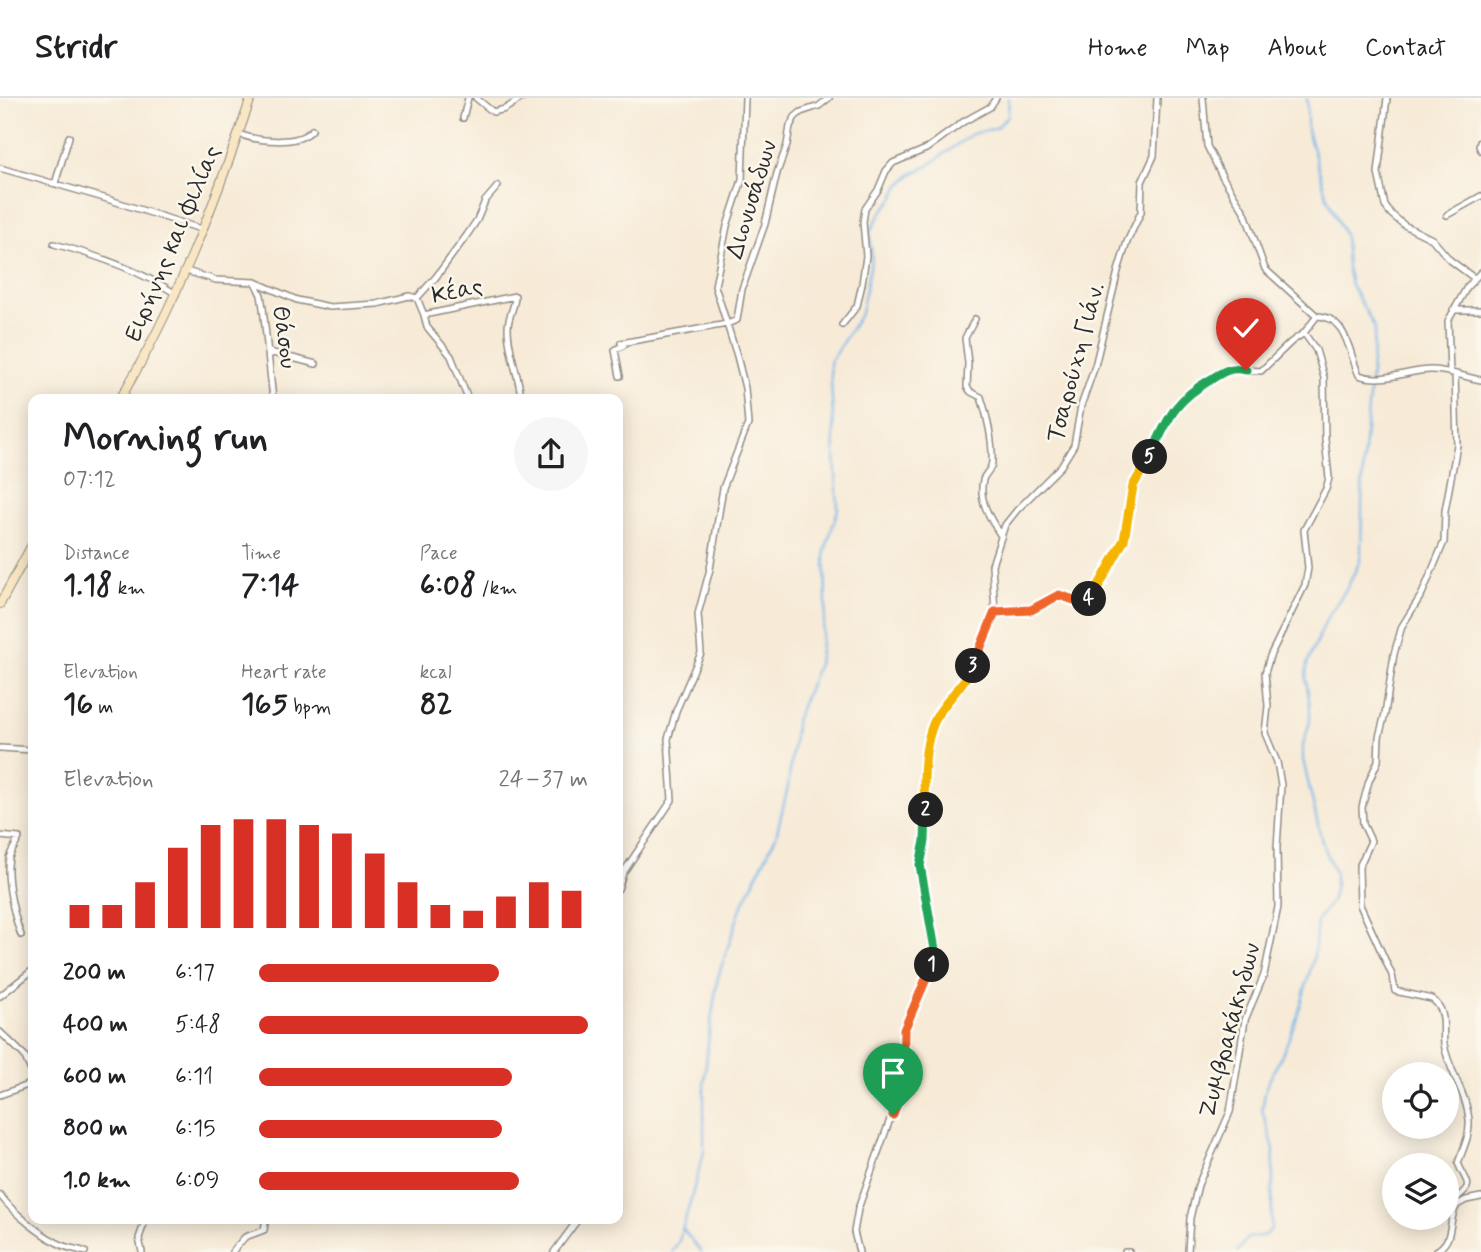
<!DOCTYPE html>
<html lang="en">
<head>
<meta charset="utf-8">
<style>
	body { margin:0; font-family:Mynerve,sans-serif; background:#f6f6f6; color:#202124; height:100vh; display:flex; flex-direction:column; font-size:26px; white-space:nowrap }
	* { box-sizing:border-box; margin:0 }
	p { font-size:23px; color:#757577 }
	.icon { flex:none; width:38px; height:38px; fill:none; stroke:currentColor; stroke-width:2; stroke-linecap:round; stroke-linejoin:round }
	.map { position:relative; flex:1; overflow:hidden }
	.side { position:absolute; left:28px; top:296px; width:595px; height:830px; display:flex; flex-direction:column; background:#fff; border-radius:14px; box-shadow:0 4px 18px #0003 }
	.side>* { flex:none }
	.buttons { position:absolute; left:1382px; top:964px; display:grid; gap:14px }
	.buttons a { display:grid; place-items:center; width:77px; height:77px; border-radius:50%; background:#fff; box-shadow:0 4px 18px #0003; font-size:35px }
	.pin { position:absolute; display:grid; place-items:center; width:60px; height:60px; color:#fff; margin:-72px -30px; border-radius:50% 50% 50% 0; rotate:-45deg; box-shadow:0 0 7px #0007 }
	.pin .icon { rotate:45deg }
	.km { position:absolute; width:35px; height:35px; margin:-18px; border-radius:50%; background:#222; color:#fff; font-size:19px; line-height:35px; text-align:center }
	.round { display:grid; place-items:center; flex:none; width:74px; height:74px; border-radius:37px; background:#f6f6f6 }
	.summary { display:flex; align-items:center; justify-content:space-between; height:119px; padding:0 35px }
	h1 { font-size:38px; font-weight:800; line-height:52px }
	.metrics { display:grid; grid-template-columns:repeat(3,1fr); gap:10px; height:119px; padding:7px 35px }
	.metrics div { display:grid; align-content:center }
	.metrics b { font-size:30px; font-weight:800 }
	.metrics small { font-size:19px; font-weight:400 }
	.metrics p { font-size:19px }
	.chart { height:196px; padding:14px 35px }
	.chart p { display:flex; justify-content:space-between }
	.chart svg { width:100%; height:126px; margin-top:7px; stroke:#d93025; stroke-width:6 }
	ul { padding:0 35px; list-style:none; font-size:23px }
	li { display:grid; grid-template-columns:112px 84px 1fr; align-items:center; height:52px }
	li i { height:18px; border-radius:9px; background:#d93025 }
	header { display:flex; align-items:center; gap:42px; box-sizing:border-box; height:98px; padding:0 35px; background:#fff; border-bottom:2px solid #e0e0e0 }
	header strong { font-size:33px }
	nav { display:flex; gap:38px; margin-inline-start:auto; font-size:24px }
	.map>svg:first-child { display:block }
	.lines { fill:none; stroke-linecap:round; stroke-linejoin:round }
	.stream { stroke:#75b5e9; stroke-width:2 }
	.street-casing { stroke:#918b82; stroke-width:8 }
	.secondary-casing { stroke:#918b82; stroke-width:10 }
	.street { stroke:#fff; stroke-width:5 }
	.secondary { stroke:#f9e7c3; stroke-width:8 }
	.split-1-casing { stroke:#fff; stroke-width:14 }
	.split-2-casing { stroke:#fff; stroke-width:14 }
	.split-3-casing { stroke:#fff; stroke-width:14 }
	.split-4-casing { stroke:#fff; stroke-width:14 }
	.split-5-casing { stroke:#fff; stroke-width:14 }
	.split-6-casing { stroke:#fff; stroke-width:14 }
	.split-1 { stroke:#f0652b; stroke-width:9 }
	.split-2 { stroke:#22a559; stroke-width:9 }
	.split-3 { stroke:#f5b400; stroke-width:9 }
	.split-4 { stroke:#f0652b; stroke-width:9 }
	.split-5 { stroke:#f5b400; stroke-width:9 }
	.split-6 { stroke:#22a559; stroke-width:9 }
	.labels { text-anchor:middle; stroke-width:5; stroke-linejoin:round; paint-order:stroke }
	.street-label { font-size:24px; fill:#2b2b2b; stroke:#fbf7ec }
</style>
</head>
<body>
<header>
<strong>Stridr</strong>
<nav><a>Home</a><a>Map</a><a>About</a><a>Contact</a></nav>
</header>
<div class="map">
<svg width="1481" height="1154" viewBox="0 0 1481 1154">
	<rect width="100%" height="100%" fill="#fbf7ec"/>
	<filter id="ink" filterUnits="userSpaceOnUse"><feTurbulence type="fractalNoise" baseFrequency=".0143" numOctaves="2"/><feDisplacementMap in="SourceGraphic" scale="14" xChannelSelector="R" yChannelSelector="G"/><feConvolveMatrix kernelMatrix="1 2 1 2 8 2 1 2 1" color-interpolation-filters="sRGB"/></filter>
	<filter id="wash" filterUnits="userSpaceOnUse"><feTurbulence type="fractalNoise" baseFrequency=".00686" numOctaves="4" result="noise"/><feDisplacementMap in="SourceGraphic" scale="28" xChannelSelector="R" yChannelSelector="G"/><feGaussianBlur stdDeviation="1.57" result="paint"/><feColorMatrix in="noise" values="0 0 0 0 0 0 0 0 0 0 0 0 0 0 0 0 0 1.4 0 .05"/><feComposite in="paint" operator="in"/></filter>
	<g filter="url(#wash)">
		<rect width="100%" height="100%" fill="#f7ebd8"/>
		<g class="lines">
			<!-- stream -->
			<path class="stream" d="M682 1130 701 1154
				M672 1154 679 1143 704 1054V987L709 936 718 879 741 810 776 738 788 689 796 621 818 566 826 509 825 453 838 411 830 264 861 215 872 159 870 134 881 114 893 101 900 87 912 76 926 69 972 36 996 30 1008 18 1009 0
				M1237 1154 1247 1140 1266 1137 1271 1131 1274 1051 1262 1012 1266 989 1285 950 1298 917 1314 858 1317 823 1331 804 1335 789V775L1322 744 1303 662V647L1310 623V609L1306 581 1307 566 1327 520 1348 488 1360 463 1361 454 1363 366 1375 230 1351 187 1347 169 1345 138 1327 99 1307 32V0"/>
		</g>
	</g>
	<g filter="url(#ink)">
		<g class="lines">
			<defs>
				<path id="street" d="M476 0 493 14 505 11 522 0
					M1203 0 1207 48 1222 78 1245 115 1265 171 1317 218C1347 218 1349 256 1359 277 1383 286 1407 272 1431 272 1448 272 1464 279 1481 282
					M1387 0 1378 75 1385 108 1391 116 1404 127 1432 141 1450 162 1474 180
					M463 20 468 0
					M239 36C257 43 298 48 312 32
					M1480 44 1479 48 1481 52
					M0 70 104 100 204 132
					M55 86 69 39
					M1447 117 1481 98
					M54 146C96 157 139 172 176 196
					M186 173 216 182 255 184 297 202 330 209 377 206 409 198 417 200
					M255 184 261 197 263 210 273 301
					M417 200 424 217 515 198C515 210 508 217 508 230 508 255 520 279 521 301
					M417 200 436 179 467 137 477 122 485 103 498 88
					M1453 212H1481
					M424 217 427 229 451 258 468 301
					M975 221 965 240 968 265 967 289 971 294 981 299C987 317 993 344 992 363 992 373 985 374 983 382 978 403 991 422 1001 438
					M842 227 857 208 862 186 866 158 863 124 865 111 878 92 886 73 893 65 926 51 963 24 990 9 996 0
					M269 254 316 266
					M1450 274 1448 223 1467 189 1481 174
					M1455 276 1457 347 1445 413 1444 444 1422 496 1402 528 1394 556 1385 616 1379 639 1378 663 1369 683 1362 709 1363 726 1371 743 1359 769 1360 807 1392 877 1395 893 1432 901C1448 913 1442 930 1444 946 1448 972 1467 995 1469 1023 1470 1038 1463 1051 1458 1065 1467 1088 1476 1085 1453 1103L1452 1107 1455 1110
					M620 278 615 252 624 247 621 245 727 226 737 222 742 191 765 126 777 75 787 47 790 28 795 19 801 14 819 8 829 0
					M995 514 1031 512 1059 497 1080 503 1088 501 1094 495 1124 441 1134 385 1151 358 1168 322 1184 299 1230 271 1261 273 1291 244 1304 235 1317 218
					M0 650 33 652
					M0 738 19 740C16 747 11 753 9 760 5 780 14 818 21 837
					M618 791 623 775 672 702 668 641 676 613 701 555 698 516 710 471 723 390 748 326 745 290 737 258 715 188 727 128 742 82 745 0
					M0 898 33 872
					M0 934 24 957 33 977
					M0 997 33 985
					M0 1097C13 1115 43 1139 64 1148 71 1151 78 1151 85 1154
					M142 1154 139 1140 146 1120
					M232 1154 245 1139 264 1132 266 1120
					M554 1154 579 1120
					M859 1154 854 1134 858 1111 903 985 904 931 936 857 920 767 925 743 927 716 923 690 930 636 939 614 962 589 977 559 985 535 995 514 992 467 1005 427 1017 412 1061 368 1074 347 1081 308 1095 268 1118 173 1127 144 1141 114 1142 84 1154 58 1157 0
					M1125 1154H1129
					M1188 1154 1190 1120 1198 1087 1230 1014 1245 922 1264 877 1278 809 1277 750 1281 687 1277 664 1265 635 1268 608 1265 575 1270 558 1305 487 1308 470 1304 432 1326 391 1329 380 1325 341 1324 280 1316 252 1304 235
					M1434 1154C1456 1143 1446 1126 1457 1107L1466 1102 1481 1099"/>
				<path id="secondary" d="M120 301C177 206 215 104 251 0
					M0 506 33 445"/>
			</defs>
			<!-- street casing -->
			<use href="#street" class="street-casing"/>
			<!-- secondary casing -->
			<use href="#secondary" class="secondary-casing"/>
			<!-- street -->
			<use href="#street" class="street"/>
			<!-- secondary -->
			<use href="#secondary" class="secondary"/>
		</g>
	</g>
	<g class="lines" filter="url(#ink)">
		<defs>
			<path id="split-1" d="M893 1017 903 985 904 932 932 867"/>
			<path id="split-2" d="M926 712 925 743 920 767 936 857 932 867"/>
			<path id="split-3" d="M926 712C922 684 923 636 941 612 953 595 963 587 973 568"/>
			<path id="split-4" d="M973 568 995 514 1031 512 1059 497 1077 503 1089 501"/>
			<path id="split-5" d="M1089 501 1097 491 1124 442 1133 388 1150 359"/>
			<path id="split-6" d="M1150 359C1168 322 1172 304 1210 282 1222 274 1231 268 1246 272"/>
		</defs>
		<!-- split-1 casing -->
		<use href="#split-1" class="split-1-casing"/>
		<!-- split-2 casing -->
		<use href="#split-2" class="split-2-casing"/>
		<!-- split-3 casing -->
		<use href="#split-3" class="split-3-casing"/>
		<!-- split-4 casing -->
		<use href="#split-4" class="split-4-casing"/>
		<!-- split-5 casing -->
		<use href="#split-5" class="split-5-casing"/>
		<!-- split-6 casing -->
		<use href="#split-6" class="split-6-casing"/>
		<!-- split-1 -->
		<use href="#split-1" class="split-1"/>
		<!-- split-2 -->
		<use href="#split-2" class="split-2"/>
		<!-- split-3 -->
		<use href="#split-3" class="split-3"/>
		<!-- split-4 -->
		<use href="#split-4" class="split-4"/>
		<!-- split-5 -->
		<use href="#split-5" class="split-5"/>
		<!-- split-6 -->
		<use href="#split-6" class="split-6"/>
	</g>
	<g class="labels">
		<!-- street labels -->
		<g class="street-label">
			<text transform="translate(751 101) rotate(-73)" y="8">Διονυσάδων</text>
			<text transform="translate(172 145) rotate(-67)" y="8">Ειρήνης και Φιλίας</text>
			<text transform="translate(457 192) rotate(-12)" y="8">Κέας</text>
			<text transform="translate(285 239) rotate(82)" y="8">Θάσου</text>
			<text transform="translate(1075 264) rotate(-75)" y="8">Τσαρούχη Γιάν.</text>
			<text transform="translate(1229 932) rotate(-75)" y="8">Ζυμβρακάκηδων</text>
		</g>
	</g>
</svg>
<div class="buttons">
<a><svg class="icon" aria-label="locate" viewBox="0 0 24 24"><circle cx="12" cy="12" r="6"/><path d="M12 2v4M12 18v4M2 12h4M18 12h4"/></svg></a>
<a><svg class="icon" aria-label="layers" viewBox="0 0 24 24"><path d="M12 4l9 5-9 5-9-5zM3 14l9 5 9-5"/></svg></a>
</div>
<div class="pin" style="left:893px;top:1017px;background:#1e9e55"><svg class="icon" aria-label="arrive" viewBox="0 0 24 24"><path d="M6 21V4h12l-3 4 3 4H6"/></svg></div>
<div class="pin" style="left:1246px;top:272px;background:#d93025"><svg class="icon" aria-label="check" viewBox="0 0 24 24"><path d="M5 12l5 5 9-10"/></svg></div>
<b class="km" style="left:932px;top:867px">1</b>
<b class="km" style="left:926px;top:712px">2</b>
<b class="km" style="left:973px;top:568px">3</b>
<b class="km" style="left:1089px;top:501px">4</b>
<b class="km" style="left:1150px;top:359px">5</b>
<section class="side">
<div class="summary"><div><h1>Morning run</h1><p>07:12</p></div><a class="round"><svg class="icon" aria-label="share" viewBox="0 0 24 24"><path d="M12 15V3M7 8l5-5 5 5M5 13v7h14v-7"/></svg></a></div>
<div class="metrics">
<div><p>Distance</p><b>1.18<small> km</small></b></div>
<div><p>Time</p><b>7:14</b></div>
<div><p>Pace</p><b>6:08<small> /km</small></b></div>
</div>
<div class="metrics">
<div><p>Elevation</p><b>16<small> m</small></b></div>
<div><p>Heart rate</p><b>165<small> bpm</small></b></div>
<div><p>kcal</p><b>82</b></div>
</div>
<div class="chart"><p><span>Elevation</span>24–37 m</p>
<svg viewBox="0 0 160 44" preserveAspectRatio="none"><path d="M5 44V36M15 44V36M25 44V28M35 44V16M45 44V8M55 44V6M65 44V6M75 44V8M85 44V11M95 44V18M105 44V28M115 44V36M125 44V38M135 44V33M145 44V28M155 44V31"/></svg>
</div>
<ul>
<li><b>200 m</b>6:17<i style="width:73%"></i></li>
<li><b>400 m</b>5:48<i style="width:100%"></i></li>
<li><b>600 m</b>6:11<i style="width:77%"></i></li>
<li><b>800 m</b>6:15<i style="width:74%"></i></li>
<li><b>1.0 km</b>6:09<i style="width:79%"></i></li>
</ul>
</section>
</div>
</body>
</html>
